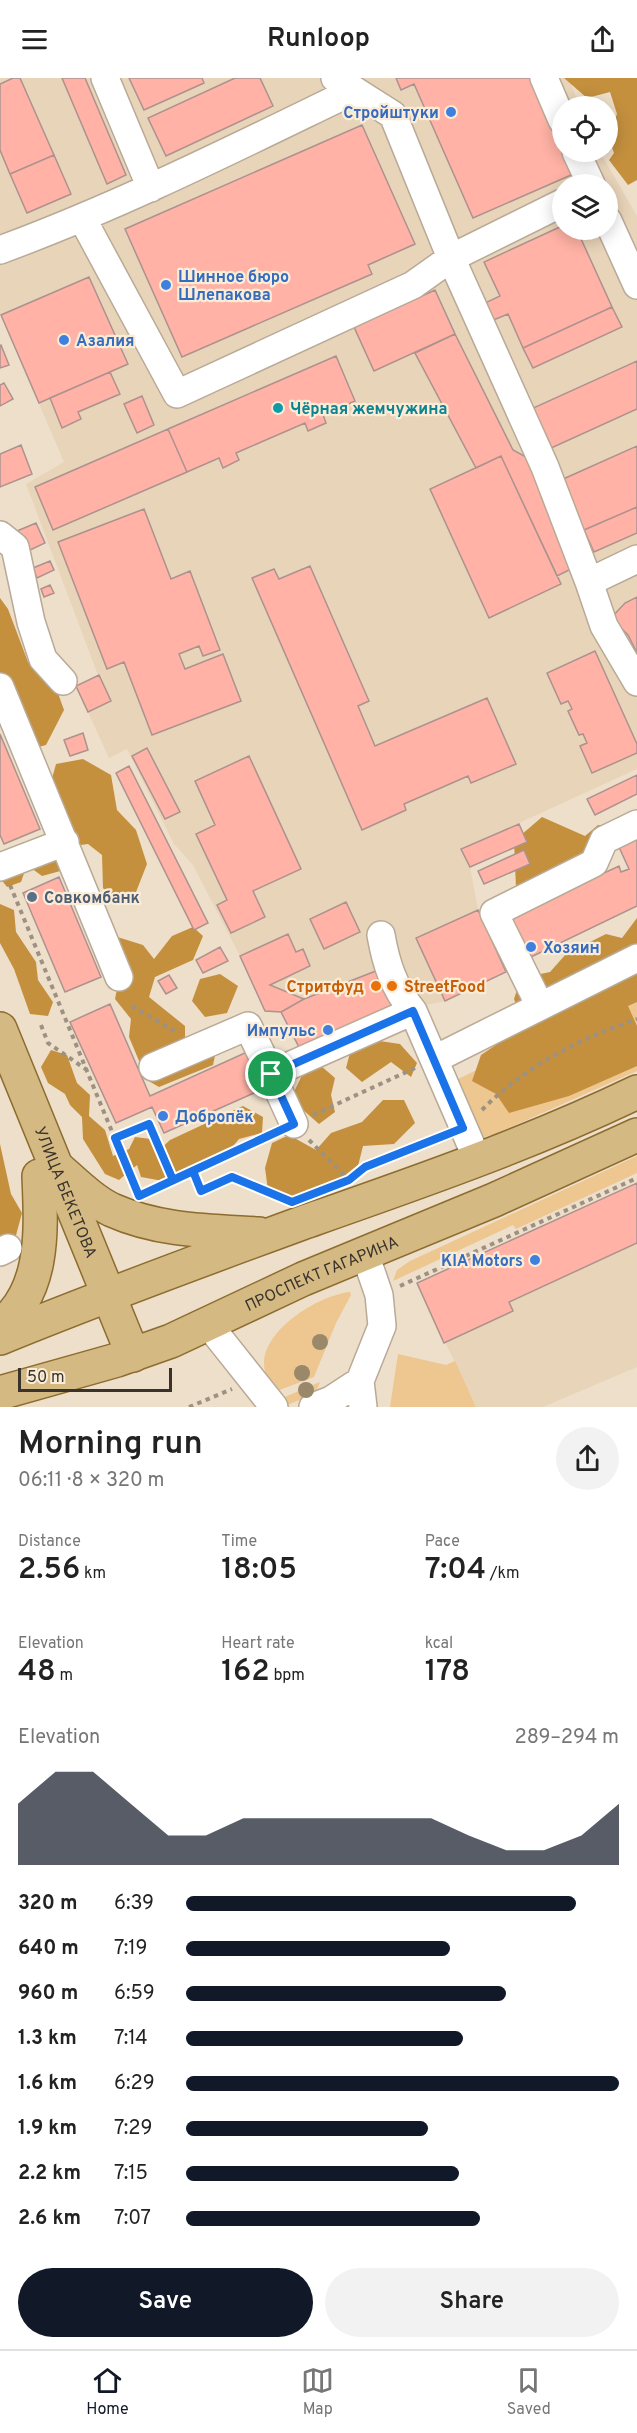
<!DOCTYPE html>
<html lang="en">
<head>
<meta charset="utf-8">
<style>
	body { margin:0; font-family:Overpass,sans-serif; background:#f2f2f2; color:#222; height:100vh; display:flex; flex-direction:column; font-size:22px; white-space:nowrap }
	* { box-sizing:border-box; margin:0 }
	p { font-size:20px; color:#767676 }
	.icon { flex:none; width:33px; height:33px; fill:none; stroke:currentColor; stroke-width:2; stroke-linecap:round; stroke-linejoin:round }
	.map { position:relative; height:1329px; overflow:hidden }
	.side { display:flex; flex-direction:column; background:#fff; flex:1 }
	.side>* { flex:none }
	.controls { position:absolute; left:552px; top:18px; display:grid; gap:12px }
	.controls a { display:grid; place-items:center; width:66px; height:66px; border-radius:50%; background:#fff; box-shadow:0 3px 15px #0003; font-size:30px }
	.scale { position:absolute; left:18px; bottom:15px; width:154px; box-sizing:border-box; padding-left:6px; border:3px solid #39332b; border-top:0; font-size:16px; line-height:21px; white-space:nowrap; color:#39332b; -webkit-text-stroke:4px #fbecd7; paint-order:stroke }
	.pin { position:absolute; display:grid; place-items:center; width:51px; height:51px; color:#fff; margin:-26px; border:3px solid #fff; border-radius:50%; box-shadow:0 2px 6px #0007 }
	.round { display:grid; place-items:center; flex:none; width:63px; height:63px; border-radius:32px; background:#f2f2f2 }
	.head { display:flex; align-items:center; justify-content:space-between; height:102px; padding:0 18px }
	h1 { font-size:33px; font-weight:600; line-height:45px }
	.metrics { display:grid; grid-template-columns:repeat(3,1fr); gap:9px; height:102px; padding:6px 18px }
	.metrics div { display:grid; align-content:center }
	.metrics b { font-size:30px; font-weight:600 }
	.metrics small { font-size:16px; font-weight:400 }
	.metrics p { font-size:16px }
	.chart { height:168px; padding:12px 18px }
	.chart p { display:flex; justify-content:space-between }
	.chart svg { width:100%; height:108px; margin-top:6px; fill:#111827; opacity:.7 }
	.action { display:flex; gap:12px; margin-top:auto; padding:12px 18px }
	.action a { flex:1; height:69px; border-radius:36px; background:#111827; color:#fff; font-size:24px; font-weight:600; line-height:69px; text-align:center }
	.action a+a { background:#f2f2f2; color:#222 }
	ul { padding:0 18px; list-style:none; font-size:20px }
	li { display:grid; grid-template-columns:96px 72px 1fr; align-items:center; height:45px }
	li i { height:15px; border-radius:8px; background:#111827 }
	header { display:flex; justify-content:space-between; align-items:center; height:78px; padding:0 18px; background:#fff; font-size:27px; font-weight:600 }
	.tabs { display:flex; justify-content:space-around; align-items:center; height:84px; border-top:2px solid #e0e0e0; background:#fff; font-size:16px; color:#767676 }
	.tabs a { display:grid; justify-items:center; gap:3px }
	.tabs .selected { color:#111827 }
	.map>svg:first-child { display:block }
	.built { fill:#e8d4b9; fill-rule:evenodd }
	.green { fill:#edc690 }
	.forest { fill:#c4903e }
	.building { fill:#ffb2a5; stroke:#ac928e; stroke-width:1.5 }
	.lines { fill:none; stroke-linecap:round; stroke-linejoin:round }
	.minor-casing { stroke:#b9aa97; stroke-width:30 }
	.major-casing { stroke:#8c6c2f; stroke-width:36 }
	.path { stroke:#9c9182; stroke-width:4; stroke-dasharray:4.5 4.5; stroke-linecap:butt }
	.minor { stroke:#fff; stroke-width:27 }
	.major { stroke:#d4b983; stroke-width:33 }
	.tree { fill:#9a886b }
	.route-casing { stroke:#fff; stroke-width:12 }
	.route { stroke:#1a73e8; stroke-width:8 }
	.shop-dot { fill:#3f7fe0; stroke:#fbecd7; stroke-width:2 }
	.culture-dot { fill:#0f9aa8; stroke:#fbecd7; stroke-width:2 }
	.service-dot { fill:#5c6f8a; stroke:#fbecd7; stroke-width:2 }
	.food-dot { fill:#e8710a; stroke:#fbecd7; stroke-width:2 }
	.labels { text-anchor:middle; stroke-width:4.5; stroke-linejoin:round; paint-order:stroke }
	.shop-label { font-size:16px; font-weight:bold; fill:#366cbe; stroke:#fbecd7; text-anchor:start }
	.culture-label { font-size:16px; font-weight:bold; fill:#0d838f; stroke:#fbecd7; text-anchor:start }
	.service-label { font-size:16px; font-weight:bold; fill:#4e5e75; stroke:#fbecd7; text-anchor:start }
	.food-label { font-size:16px; font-weight:bold; fill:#c56008; stroke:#fbecd7; text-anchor:end }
	.street-label { font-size:16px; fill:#39332b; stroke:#fbecd7 }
</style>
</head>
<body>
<header><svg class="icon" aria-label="menu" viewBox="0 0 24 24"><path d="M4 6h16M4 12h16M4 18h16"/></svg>Runloop<svg class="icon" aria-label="share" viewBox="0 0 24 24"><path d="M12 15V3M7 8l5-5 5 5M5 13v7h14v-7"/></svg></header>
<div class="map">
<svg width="637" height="1329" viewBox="0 0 637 1329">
	<rect width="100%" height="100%" fill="#eedfca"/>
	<!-- built -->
	<path class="built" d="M0 0H569L579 28H562V74H600L637 138V691L462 771 470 789 478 832 506 894 445 923 407 931 303 977 281 934 265 933 240 878 193 787 174 766 127 671 109 680 76 608 98 597 26 406 64 384 0 235ZM562 106H608V152H562Z
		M637 1105V1289L543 1329H476L417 1205Z"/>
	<!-- green -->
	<path class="green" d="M637 890V993L495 1056 484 1059 473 1051 454 1003 529 967Z
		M637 1078V1095L516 1151 513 1147 393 1203 397 1192 410 1183Z
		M350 1214 351 1217 336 1245 314 1299 277 1313C274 1308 268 1303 266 1297 252 1257 318 1217 350 1214Z
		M398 1276 446 1287 455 1283 476 1329H390Z
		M320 1304 315 1316 287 1327 280 1321Z"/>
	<!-- forest -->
	<path class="forest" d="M564 0H637V102L628 107 609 82 614 75 608 58 617 36 610 14 587 20Z
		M0 520 8 531 28 584 55 607 64 632 46 667 24 673 0 600Z
		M83 681 111 697 117 732 136 752 147 786 136 814 117 825 103 810 102 777 88 766 73 768 48 715 56 686Z
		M637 731V756L516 810 514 763 542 739 585 758 598 747 616 749Z
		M40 765 61 779 64 792 42 798 27 787 21 804 7 809 0 800V779H4L21 769Z
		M0 826 14 832 16 854 36 884 38 902 53 924 48 938 30 936 14 891 0 865Z
		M637 840V924L628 928 637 948V988L569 1018 509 1035 496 1016 472 1003 481 977 524 948 514 921 521 900 550 894 566 876 606 856 622 860Z
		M193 849 203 858 193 882 155 899 149 919 185 948V962L216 973 213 987 159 1009 147 1002 129 959 131 941 115 921 118 906 111 857 143 867 154 881 172 858Z
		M220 896 238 908 227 935 205 939 192 923 200 901Z
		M373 962 400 966 417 985 411 999 391 984 362 1004 346 990 351 971Z
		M51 972 67 977 77 1005 90 1017 89 1038 105 1052 113 1078 129 1071 135 1059 151 1061 157 1074 170 1062 243 1028 263 1039 262 1055 239 1061 228 1074 163 1103 141 1099 137 1087 119 1102 105 1096 83 1061 82 1039 70 1027 65 1016 48 1005 41 989Z
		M320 987 335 1000 331 1017 335 1034 319 1046 302 1031 294 1014 304 993Z
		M383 1022H404L415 1045 394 1066 363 1068 357 1092 332 1106 282 1124 269 1120 265 1090 272 1065 289 1057 316 1072 331 1055 362 1044Z
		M0 1066 11 1116 22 1135 15 1161 0 1167Z"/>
	<!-- building -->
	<path class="building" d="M13 0H20L54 77 10 96 0 72V6Z
		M62 0H85L126 97 107 106Z
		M129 0H202L204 5 144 32Z
		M235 0H260L273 28 166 78 148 40Z
		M396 0H536L562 59V74H569L578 94 473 140 414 6 401 12Z
		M362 47 415 166 368 187 372 196 182 279 125 151Z
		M54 77 71 116 27 135 10 96Z
		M562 148V152H577L612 229 523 270 508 236 491 243 483 226 500 218 484 184Z
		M89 199 128 286 39 325 1 237Z
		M435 212 455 256 374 293 354 249Z
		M612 229 622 249 533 290 523 270Z
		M455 256 513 372 526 379 564 459 569 492 557 498 501 378 476 390 415 275Z
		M1 267 9 287 0 290V268Z
		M336 278 355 323 323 337 326 345 308 353 305 345 236 375 239 382 223 390 219 380 187 394 168 351Z
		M637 283V331L549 371 531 331Z
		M110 294 120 316 78 334 81 341 62 350 50 320Z
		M4 305 13 321 0 328V307Z
		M142 318 154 347 137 355 124 326Z
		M168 351 187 394 53 452 35 409Z
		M21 367 32 396 0 409V376Z
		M637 368V429L584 452 561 402Z
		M501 378 561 506 489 540 430 411Z
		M637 429V455L594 474 584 452Z
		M144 431 171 501 190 493 220 572 203 578 199 568 179 576 185 591 223 576 241 623 152 657 124 584 107 591 58 464Z
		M36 445 45 465 26 474 17 453Z
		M50 483 54 492 37 500 33 490Z
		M310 488 369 623 358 628 375 668 487 620 516 686 471 705 468 698 404 726 406 732 362 752 252 500 274 491 279 501Z
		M50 507 54 515 44 519 41 511Z
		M637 519V575L628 557 611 540 625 525Z
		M595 573 637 666V675L592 695 580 668 587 665 583 656 579 657 568 633 572 631 568 623 561 626 547 595Z
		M99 597 111 623 88 634 76 608Z
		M83 655 88 672 70 678 64 662Z
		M0 656 40 751 4 766 0 757Z
		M147 670 180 734 165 741 132 678Z
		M249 678 301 791 253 813 265 839 231 855 217 827 227 822 196 756 215 747 195 703Z
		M129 688 208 845 194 852 116 695Z
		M637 697V716L595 737 587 721Z
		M519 746 527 764 470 789 461 771Z
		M637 760V828L529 880 510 839 619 788 621 794 629 791 619 769Z
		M524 772 530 786 484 806 478 793Z
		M59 799 101 899 65 914 23 815Z
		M346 824 360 854 324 871 310 841Z
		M478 832 506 894 445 923 416 860Z
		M288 856 296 874 303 871 310 888 270 907 304 921 281 934 265 933 240 878Z
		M220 869 228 883 203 895 196 882Z
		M386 889 407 931 303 977 281 934 304 921Z
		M169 897 177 910 166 916 158 903Z
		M110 926 150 1018 247 974 263 1011 164 1055 152 1029 116 1045 70 944Z
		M637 1105V1165L509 1224 513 1233 444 1265 417 1205Z"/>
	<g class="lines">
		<defs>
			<path id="minor" d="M105 0 151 110
				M335 0 393 37 451 180 545 389 589 504 637 481
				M544 0 562 42
				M576 74 591 106
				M82 140 177 316 413 207 451 180 562 125
				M608 143 637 207
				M0 172C122 127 237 69 353 13
				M0 457 15 469 31 544 43 581 63 603
				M589 504 604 548 637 604
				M0 609 119 899
				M0 789 65 764
				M381 857C386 886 394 910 413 933L478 1083
				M540 928 494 835 594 785 604 762 637 746
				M435 981 637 880
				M153 989 248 948 271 996 413 933
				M271 996 294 1046
				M0 1174 8 1170
				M208 1246 274 1329
				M313 1329 331 1322 360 1303
				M363 1329 360 1303 382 1248 379 1217 365 1176"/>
			<g id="major">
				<path id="s1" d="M0 951 133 1277"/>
				<path d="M60 1092C76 1106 93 1123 112 1132 159 1153 209 1153 259 1156"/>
				<path d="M0 1248C46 1213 41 1149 39 1098"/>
				<path d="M0 1260C100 1219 201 1182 302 1145 416 1105 529 1066 637 1014"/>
				<path id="s2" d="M0 1315 117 1282 171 1263 303 1201 494 1122 637 1057"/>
			</g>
		</defs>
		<!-- minor casing -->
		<use href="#minor" class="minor-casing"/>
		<!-- major casing -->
		<use href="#major" class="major-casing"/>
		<!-- path -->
		<path class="path" d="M10 807 137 1114
			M132 928 176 954
			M41 947 48 965 87 992
			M482 1032C525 988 579 961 637 941
			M313 1037 415 990
			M115 1060 149 1046 173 1102
			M309 1062 348 1101
			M193 1093 201 1113 232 1099 288 1122
			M355 1097 365 1090 444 1058
			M144 1116 274 1056
			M400 1208 637 1100
			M189 1329 232 1311"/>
		<!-- minor -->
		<use href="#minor" class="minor"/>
		<!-- major -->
		<use href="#major" class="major"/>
	</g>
	<!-- trees -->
	<g class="tree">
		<circle cx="320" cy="1264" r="8"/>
		<circle cx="302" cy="1295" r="8"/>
		<circle cx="306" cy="1312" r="8"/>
	</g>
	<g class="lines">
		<defs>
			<path id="route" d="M271 996 294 1046 173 1102 149 1046 115 1060 139 1118 193 1093 201 1113 232 1099 292 1124 349 1102 365 1089 463 1050 413 933 271 996"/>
		</defs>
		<!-- route casing -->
		<use href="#route" class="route-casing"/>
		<!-- route -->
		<use href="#route" class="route"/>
	</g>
	<!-- markers -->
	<g class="shop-dot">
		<circle cx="451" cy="34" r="6"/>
		<circle cx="166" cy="207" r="6"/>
		<circle cx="64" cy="262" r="6"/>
		<circle cx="531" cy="869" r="6"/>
		<circle cx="328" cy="952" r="6"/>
		<circle cx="163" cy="1038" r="6"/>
		<circle cx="535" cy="1182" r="6"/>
	</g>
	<circle class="culture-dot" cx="278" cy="330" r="6"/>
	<circle class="service-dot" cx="32" cy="819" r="6"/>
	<g class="food-dot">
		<circle cx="376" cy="908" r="6"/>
		<circle cx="392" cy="908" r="6"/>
	</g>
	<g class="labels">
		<!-- shop labels -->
		<g class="shop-label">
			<text x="439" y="40" text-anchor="end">Стройштуки</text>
			<text x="178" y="204">Шинное бюро<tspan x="178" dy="18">Шлепакова</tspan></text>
			<text x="76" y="268">Азалия</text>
			<text x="543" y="875">Хозяин</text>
			<text x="316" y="958" text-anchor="end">Импульс</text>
			<text x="175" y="1044">Добропёк</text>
			<text x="523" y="1188" text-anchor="end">KIA Motors</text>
		</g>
		<!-- culture labels -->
		<g class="culture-label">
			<text x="290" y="336">Чёрная жемчужина</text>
		</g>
		<!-- service labels -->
		<g class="service-label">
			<text x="44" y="825">Совкомбанк</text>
		</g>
		<!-- food labels -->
		<g class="food-label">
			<text x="364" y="914">Стритфуд</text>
			<text x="404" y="914" text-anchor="start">StreetFood</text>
		</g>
		<!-- street labels -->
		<g class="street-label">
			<text dy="6" stroke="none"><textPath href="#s1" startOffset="176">УЛИЦА БЕКЕТОВА</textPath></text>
			<text dy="6" stroke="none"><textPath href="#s2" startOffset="344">ПРОСПЕКТ ГАГАРИНА</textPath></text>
		</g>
	</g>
</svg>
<div class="controls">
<a><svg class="icon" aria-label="locate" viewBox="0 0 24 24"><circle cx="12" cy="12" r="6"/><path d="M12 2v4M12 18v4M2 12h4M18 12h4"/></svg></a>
<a><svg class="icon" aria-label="layers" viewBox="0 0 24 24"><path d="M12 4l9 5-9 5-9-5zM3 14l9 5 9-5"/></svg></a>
</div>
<div class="scale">50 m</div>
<div class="pin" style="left:271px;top:996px;background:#1e9e55"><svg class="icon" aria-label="arrive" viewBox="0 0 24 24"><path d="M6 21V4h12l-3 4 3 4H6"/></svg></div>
</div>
<section class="side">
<div class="head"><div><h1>Morning run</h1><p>06:11 · 8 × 320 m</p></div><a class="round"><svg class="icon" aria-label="share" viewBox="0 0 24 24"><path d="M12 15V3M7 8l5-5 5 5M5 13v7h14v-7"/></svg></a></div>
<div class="metrics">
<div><p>Distance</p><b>2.56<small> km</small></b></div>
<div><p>Time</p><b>18:05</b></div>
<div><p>Pace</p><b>7:04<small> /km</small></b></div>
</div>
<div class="metrics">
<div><p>Elevation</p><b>48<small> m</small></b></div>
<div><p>Heart rate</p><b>162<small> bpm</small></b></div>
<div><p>kcal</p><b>178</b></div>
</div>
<div class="chart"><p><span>Elevation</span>289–294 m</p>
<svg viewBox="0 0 160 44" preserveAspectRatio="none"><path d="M0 44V19L10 6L20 6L30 19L40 32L50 32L60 25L70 25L80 25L90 25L100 25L110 25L120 32L130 38L140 38L150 32L160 19V44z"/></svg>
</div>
<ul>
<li><b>320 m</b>6:39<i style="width:90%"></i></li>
<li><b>640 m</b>7:19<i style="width:61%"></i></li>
<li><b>960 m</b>6:59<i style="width:74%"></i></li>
<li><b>1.3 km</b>7:14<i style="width:64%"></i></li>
<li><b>1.6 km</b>6:29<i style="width:100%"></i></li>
<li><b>1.9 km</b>7:29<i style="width:56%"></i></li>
<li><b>2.2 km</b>7:15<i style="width:63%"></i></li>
<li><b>2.6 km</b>7:07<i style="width:68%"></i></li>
</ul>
<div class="action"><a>Save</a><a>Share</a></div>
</section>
<nav class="tabs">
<a class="selected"><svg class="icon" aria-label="home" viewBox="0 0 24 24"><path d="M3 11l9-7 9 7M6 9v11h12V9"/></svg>Home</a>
<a><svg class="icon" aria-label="map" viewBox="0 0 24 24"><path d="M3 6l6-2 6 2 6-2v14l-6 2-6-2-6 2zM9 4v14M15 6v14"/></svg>Map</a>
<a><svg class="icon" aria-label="saved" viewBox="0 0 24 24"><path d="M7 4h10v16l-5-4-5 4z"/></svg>Saved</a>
</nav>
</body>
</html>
